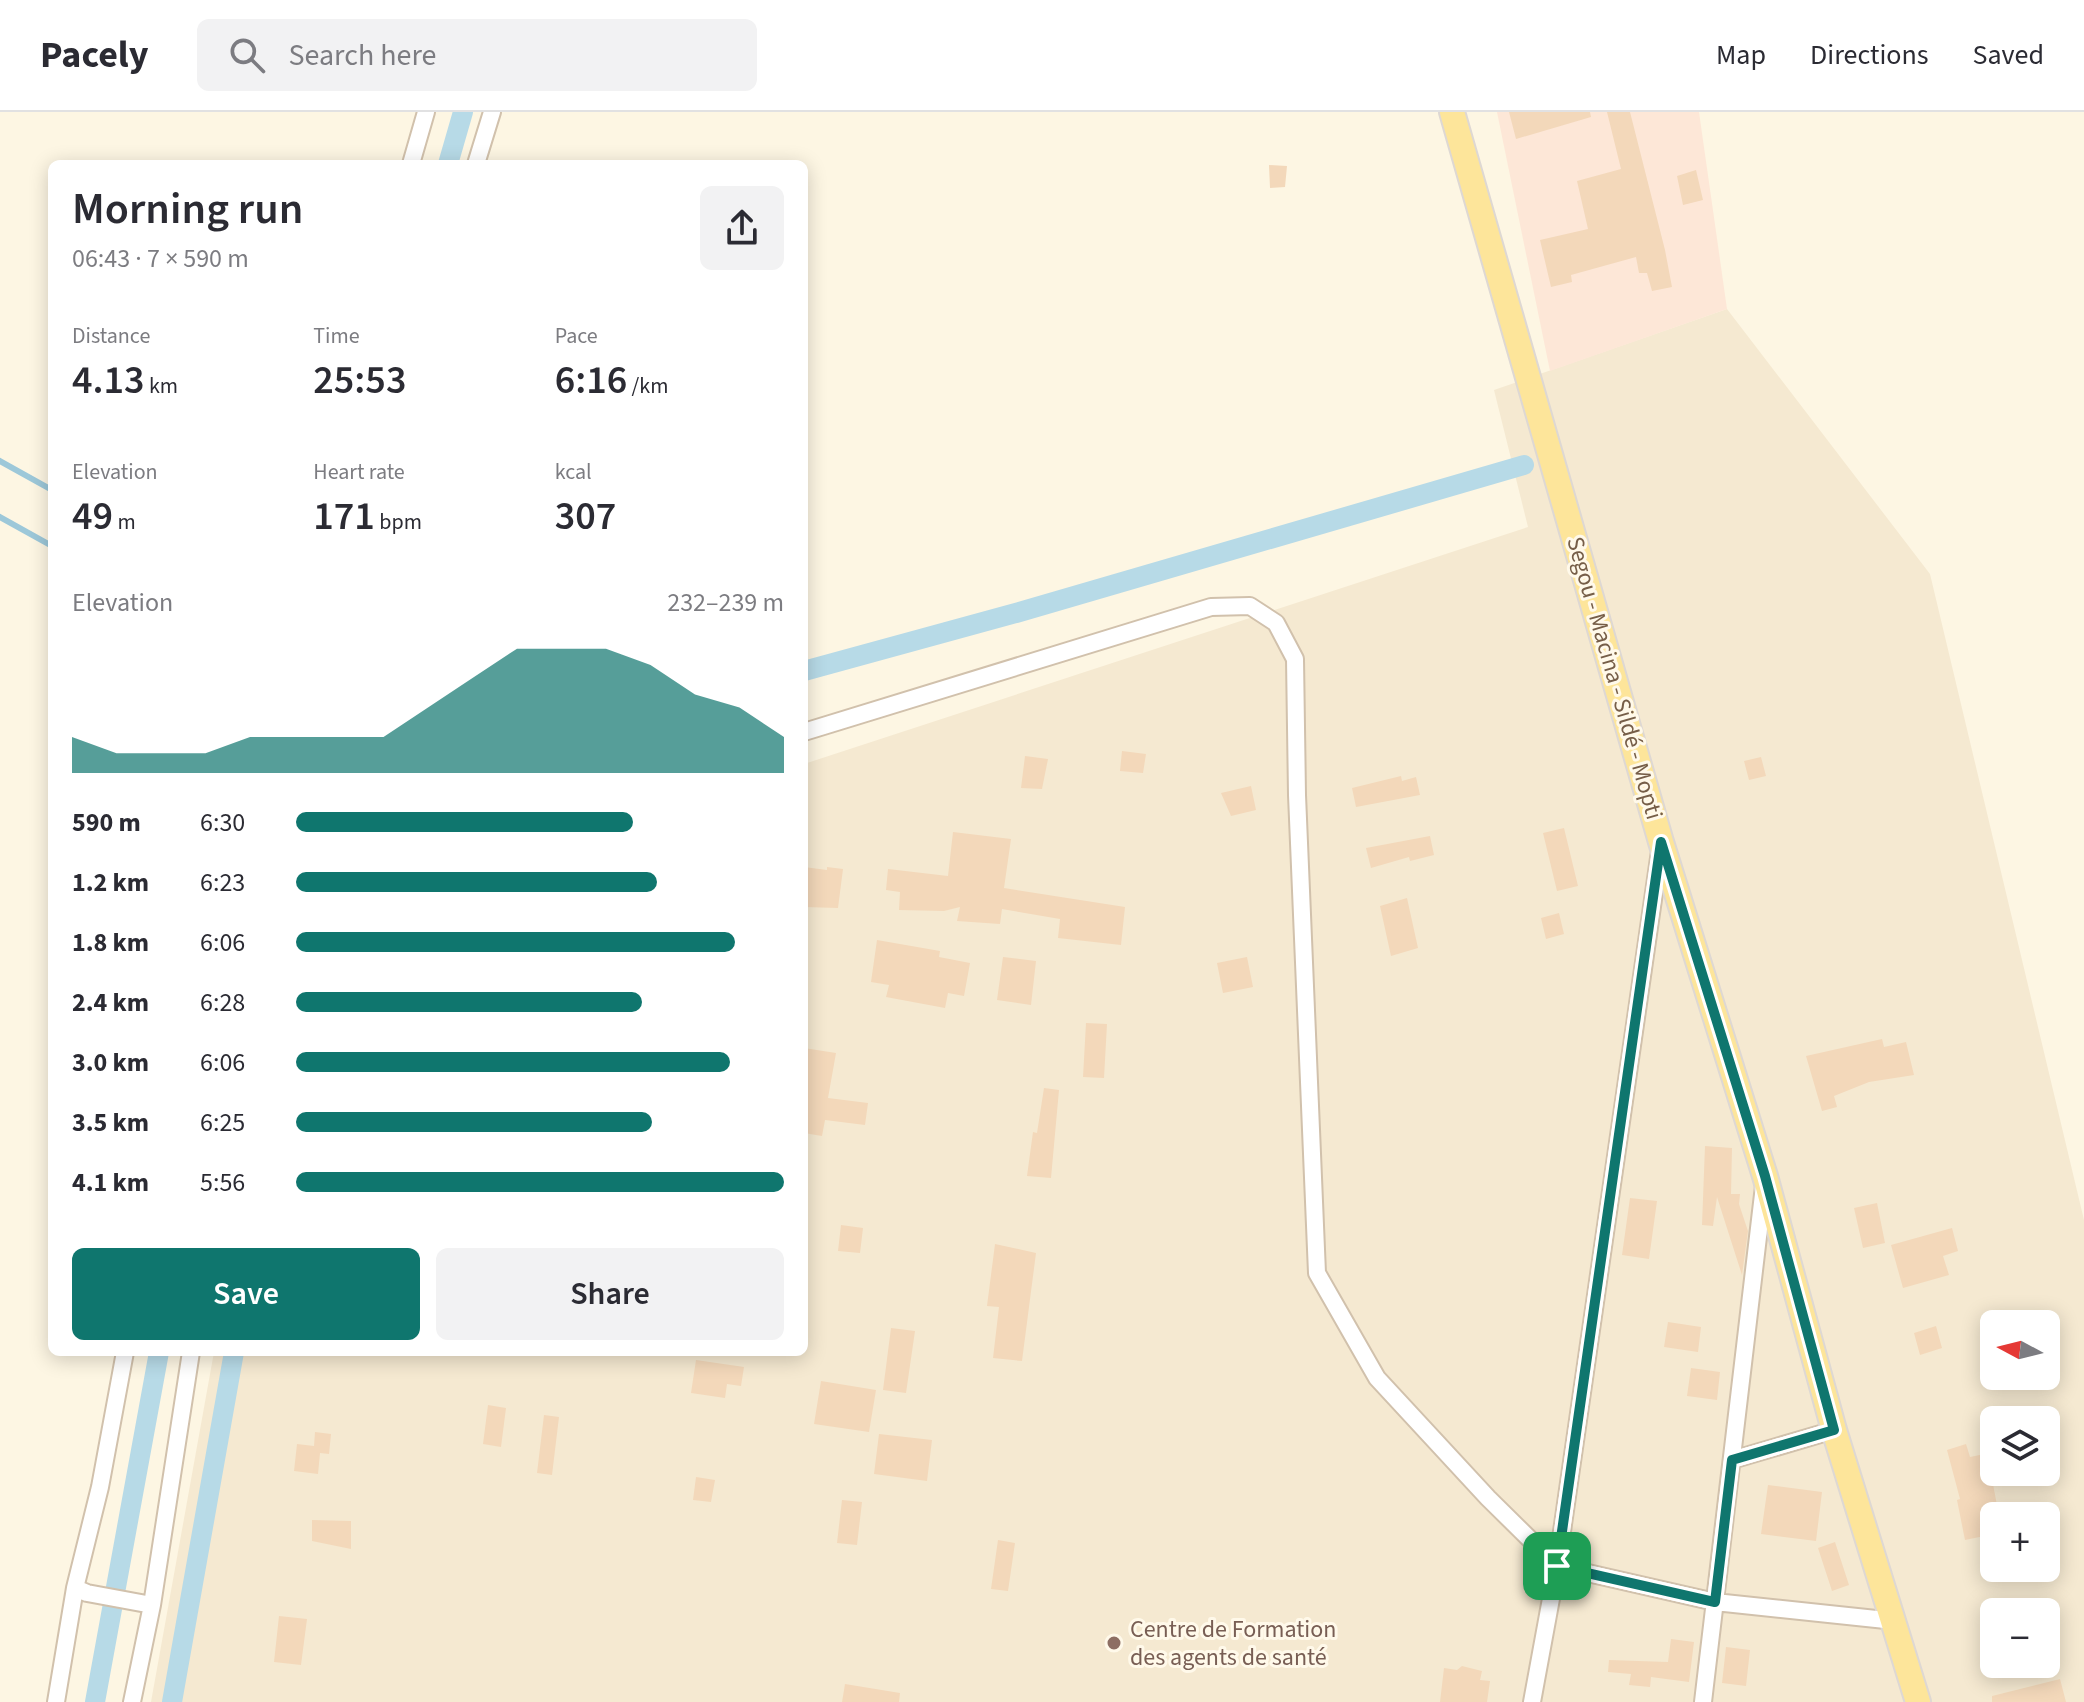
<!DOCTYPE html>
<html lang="en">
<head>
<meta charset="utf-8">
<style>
	body { margin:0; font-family:"Source Sans 3",sans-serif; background:#f2f2f3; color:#2b2b33; height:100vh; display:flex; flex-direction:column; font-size:30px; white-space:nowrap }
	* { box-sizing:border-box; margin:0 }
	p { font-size:26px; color:#7c7c81 }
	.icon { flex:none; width:44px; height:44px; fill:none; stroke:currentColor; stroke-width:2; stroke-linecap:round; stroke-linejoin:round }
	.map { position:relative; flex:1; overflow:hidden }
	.side { position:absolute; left:48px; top:48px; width:760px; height:1196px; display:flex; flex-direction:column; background:#fff; border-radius:12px; box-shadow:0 4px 20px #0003 }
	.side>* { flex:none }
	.needle { width:52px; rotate:277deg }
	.fabs { position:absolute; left:1980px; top:1198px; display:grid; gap:16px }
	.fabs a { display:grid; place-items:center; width:80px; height:80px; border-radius:12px; background:#fff; box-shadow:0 4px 20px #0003; font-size:40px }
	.pin { position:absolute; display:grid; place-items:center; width:68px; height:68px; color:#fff; margin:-34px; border-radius:16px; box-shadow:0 4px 12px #0006 }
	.round { display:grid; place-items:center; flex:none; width:84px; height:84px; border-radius:12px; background:#f2f2f3 }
	.overview { display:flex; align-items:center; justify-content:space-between; height:136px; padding:0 24px }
	h1 { font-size:44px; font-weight:600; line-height:60px }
	.stats { display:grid; grid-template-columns:repeat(3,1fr); gap:12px; height:136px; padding:8px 24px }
	.stats div { display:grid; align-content:center }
	.stats b { font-size:40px; font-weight:600 }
	.stats small { font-size:22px; font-weight:400 }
	.stats p { font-size:22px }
	.chart { height:224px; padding:16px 24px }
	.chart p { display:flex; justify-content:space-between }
	.chart svg { width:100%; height:144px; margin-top:8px; fill:#0f766e; opacity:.7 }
	.button { display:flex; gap:16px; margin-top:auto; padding:16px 24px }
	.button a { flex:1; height:92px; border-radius:12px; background:#0f766e; color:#fff; font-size:32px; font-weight:600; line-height:92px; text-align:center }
	.button a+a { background:#f2f2f3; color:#2b2b33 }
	ul { padding:0 24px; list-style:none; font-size:26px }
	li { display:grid; grid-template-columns:128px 96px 1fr; align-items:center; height:60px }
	li i { height:20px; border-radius:10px; background:#0f766e }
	header { display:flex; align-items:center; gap:48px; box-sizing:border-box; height:112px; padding:0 40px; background:#fff; border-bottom:2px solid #e1e1e2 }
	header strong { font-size:38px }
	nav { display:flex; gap:44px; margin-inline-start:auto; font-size:28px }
	.search { width:560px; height:72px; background:#f2f2f3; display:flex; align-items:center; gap:20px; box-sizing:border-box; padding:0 28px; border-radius:12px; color:#7c7c81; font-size:30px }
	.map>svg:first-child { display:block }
	.residential { fill:#f5e9d1; fill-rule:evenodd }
	.commercial { fill:#fde7d7 }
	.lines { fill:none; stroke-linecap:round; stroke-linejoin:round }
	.stream { stroke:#9dc8d9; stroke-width:6 }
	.canal { stroke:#b7dae7; stroke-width:20 }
	.building { fill:#f3d8ba }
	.minor-casing { stroke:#d1c1ac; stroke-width:20 }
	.primary-casing { stroke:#ded8d3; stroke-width:28 }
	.minor { stroke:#fff; stroke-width:16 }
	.primary { stroke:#fde59a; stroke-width:24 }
	.route-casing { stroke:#fff; stroke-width:16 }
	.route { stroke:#0f766e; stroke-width:10 }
	.education-dot { fill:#8d6e63; stroke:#fff9ea; stroke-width:3 }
	.labels { text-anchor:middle; stroke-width:6; stroke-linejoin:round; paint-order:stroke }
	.street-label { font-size:24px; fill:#765e48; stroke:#fff9ea }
	.education-label { font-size:24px; fill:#785e54; stroke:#fff9ea; text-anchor:start }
</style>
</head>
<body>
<header>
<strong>Pacely</strong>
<div class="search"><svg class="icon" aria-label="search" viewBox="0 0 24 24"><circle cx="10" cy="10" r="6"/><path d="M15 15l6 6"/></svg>Search here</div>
<nav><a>Map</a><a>Directions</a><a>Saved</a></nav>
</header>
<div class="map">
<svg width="2084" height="1590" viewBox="0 0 2084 1590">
	<rect width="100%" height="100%" fill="#fdf6e3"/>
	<!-- residential -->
	<path class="residential" d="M1727 197 1930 462 2084 1108V1590H151L214 1240H804V652L1528 415 1494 278ZM1994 1212H2046V1264H1994ZM1994 1308H2046V1360H1994ZM1994 1404H2046V1456H1994ZM1994 1500H2046V1552H1994Z"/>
	<!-- commercial -->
	<path class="commercial" d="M1497 0H1699L1727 197 1550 259Z"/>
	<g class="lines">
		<!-- stream -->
		<path class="stream" d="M0 349 52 378
			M0 405 52 434"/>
		<!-- canal -->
		<path class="canal" d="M448 52 463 0
			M804 559 1016 501 1524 353
			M95 1590 159 1240
			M172 1590 234 1240"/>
	</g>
	<!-- building -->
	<path class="building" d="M1509 0H1590L1591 5 1516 27Z
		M1607 0H1630L1665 138 1672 175 1652 179 1647 161H1639L1636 145 1571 163 1572 170 1551 175 1540 128 1588 117 1577 69 1621 57Z
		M1269 53 1287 54 1285 75 1270 76Z
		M1696 58 1703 88 1683 93 1677 64Z
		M1122 639 1146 642 1143 661 1120 659Z
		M1025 644 1048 647 1042 677 1021 676Z
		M1761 645 1766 664 1749 668 1744 649Z
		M1401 664 1402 669 1416 665 1420 683 1356 695 1352 676Z
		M1251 674 1256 698 1231 704 1221 681Z
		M1564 716 1578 774 1557 779 1543 721Z
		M953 720 1011 727 1004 776 1125 795 1121 833 1058 826 1060 807 1002 797 1000 812 957 809 960 795 944 799 899 798 900 780 886 778 888 757 948 764Z
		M1430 724 1434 743 1410 749 1409 745 1371 756 1366 736Z
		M804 755 827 758V755L843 757 838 796 804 795Z
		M1407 786 1418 836 1391 844 1380 794Z
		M1559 801 1564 822 1546 827 1541 806Z
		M877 828 940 839 939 845 970 851 964 884 948 881 945 896 886 885 889 873 871 870Z
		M1003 845 1036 849 1031 893 997 888Z
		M1247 845 1253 875 1223 881 1217 851Z
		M1086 911 1107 912 1104 966 1083 965Z
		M1882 927 1884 935 1906 930 1914 963 1869 970 1834 984 1837 995 1822 999 1806 944Z
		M804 936 836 941 828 986 868 991 865 1013 825 1008 822 1024 804 1021Z
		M1044 976 1059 978 1051 1066 1027 1064 1033 1020 1037 1021Z
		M1705 1034 1732 1036 1731 1082H1740L1739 1092 1748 1119 1742 1163 1717 1085 1713 1114 1702 1113Z
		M1630 1086 1657 1089 1649 1147 1622 1143Z
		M1877 1091 1885 1131 1863 1136 1854 1096Z
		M841 1113 863 1116 860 1141 838 1139Z
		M1952 1116 1958 1139 1943 1144 1949 1163 1903 1176 1891 1133Z
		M995 1132 1036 1141 1022 1249 993 1246 999 1195 987 1194Z
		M1668 1210 1701 1215 1698 1240 1664 1235Z
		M1936 1214 1942 1236 1920 1243 1914 1221Z
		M891 1216 915 1219 906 1281 883 1278Z
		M696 1248 744 1255 741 1274 727 1272 725 1286 691 1281Z
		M1691 1256 1720 1260 1717 1288 1687 1284Z
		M821 1269 876 1278 869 1320 814 1312Z
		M488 1293 506 1296 501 1335 483 1332Z
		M544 1303 559 1305 552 1363 537 1361Z
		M315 1320 331 1322 329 1342 320 1341 318 1362 294 1359 297 1332 314 1334Z
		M879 1322 932 1328 927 1369 874 1362Z
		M1966 1332 1970 1345 1994 1340 1993 1372 1999 1404H1994V1422L1965 1428 1957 1388 1960 1387 1947 1338Z
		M696 1365 715 1368 711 1390 693 1388Z
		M1768 1373 1822 1380 1816 1429 1761 1422Z
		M842 1388 862 1390 857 1433 837 1431Z
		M312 1408 351 1409V1437L312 1429Z
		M998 1428 1015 1431 1008 1479 991 1477Z
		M1835 1430 1849 1473 1832 1479 1818 1436Z
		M279 1504 307 1507 301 1553 274 1550Z
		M1671 1527 1694 1530 1689 1570 1651 1565 1650 1575 1629 1573 1631 1562 1608 1560 1609 1548 1668 1550Z
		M1726 1535 1750 1538 1746 1574 1722 1571Z
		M1462 1554 1482 1559 1480 1568 1490 1569 1487 1590H1440L1444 1556 1457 1558Z
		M2060 1567 2066 1590H1992V1584Z
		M845 1572 900 1581 899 1590H842Z"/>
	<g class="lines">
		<defs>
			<path id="minor" d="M411 52 426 0
				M476 52 492 0
				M804 620 1211 495 1250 494 1276 511 1295 547 1297 683 1317 1161 1377 1266 1488 1386 1557 1454 1715 1490 1895 1509
				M1732 1348 1834 1318
				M75 1476 87 1481 152 1493
				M56 1590 75 1476 100 1375 125 1240
				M132 1590 152 1493 191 1240
				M1532 1590 1557 1454 1660 739
				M1703 1590 1764 1074"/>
			<path id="primary" d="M1452 0 1661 730 1765 1064 1834 1318 1918 1590"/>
		</defs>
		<!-- minor casing -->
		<use href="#minor" class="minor-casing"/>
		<!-- primary casing -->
		<use href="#primary" class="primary-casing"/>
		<!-- minor -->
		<use href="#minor" class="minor"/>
		<!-- primary -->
		<use href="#primary" class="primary"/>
	</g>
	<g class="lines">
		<defs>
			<path id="route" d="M1661 730 1765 1064 1834 1318 1732 1348 1715 1490 1557 1454Z"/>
		</defs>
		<!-- route casing -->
		<use href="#route" class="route-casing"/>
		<!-- route -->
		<use href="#route" class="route"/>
	</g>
	<!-- markers -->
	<circle class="education-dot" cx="1114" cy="1531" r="8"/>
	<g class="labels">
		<!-- street labels -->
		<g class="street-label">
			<text transform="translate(1615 566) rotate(74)" y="8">Segou - Macina - Sildé - Mopti</text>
		</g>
		<!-- education labels -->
		<g class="education-label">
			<text x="1130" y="1525">Centre de Formation<tspan x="1130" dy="28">des agents de santé</tspan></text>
		</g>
	</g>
</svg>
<div class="fabs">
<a><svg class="needle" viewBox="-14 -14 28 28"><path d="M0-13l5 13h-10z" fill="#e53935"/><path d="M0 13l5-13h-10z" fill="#7c7c81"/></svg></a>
<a><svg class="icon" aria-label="layers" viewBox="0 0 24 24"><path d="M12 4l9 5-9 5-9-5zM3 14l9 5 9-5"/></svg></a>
<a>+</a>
<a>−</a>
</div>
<div class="pin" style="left:1557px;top:1454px;background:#1e9e55"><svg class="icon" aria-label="arrive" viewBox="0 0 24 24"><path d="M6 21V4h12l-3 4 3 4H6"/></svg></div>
<section class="side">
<div class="overview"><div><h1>Morning run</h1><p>06:43 · 7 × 590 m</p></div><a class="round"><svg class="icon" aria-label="share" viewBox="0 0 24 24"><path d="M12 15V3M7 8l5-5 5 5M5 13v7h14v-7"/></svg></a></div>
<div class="stats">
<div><p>Distance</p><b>4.13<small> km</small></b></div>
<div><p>Time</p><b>25:53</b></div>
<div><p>Pace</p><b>6:16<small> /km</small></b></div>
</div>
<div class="stats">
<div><p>Elevation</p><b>49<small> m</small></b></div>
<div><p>Heart rate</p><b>171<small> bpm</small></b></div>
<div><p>kcal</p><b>307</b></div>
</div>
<div class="chart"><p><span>Elevation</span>232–239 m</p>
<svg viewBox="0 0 160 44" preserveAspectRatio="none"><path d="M0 44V33L10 38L20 38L30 38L40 33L50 33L60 33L70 33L80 24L90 15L100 6L110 6L120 6L130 11L140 20L150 24L160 33V44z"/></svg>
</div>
<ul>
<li><b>590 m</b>6:30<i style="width:69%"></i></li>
<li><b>1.2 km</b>6:23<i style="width:74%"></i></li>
<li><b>1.8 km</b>6:06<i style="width:90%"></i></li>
<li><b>2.4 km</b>6:28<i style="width:71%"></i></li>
<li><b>3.0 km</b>6:06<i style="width:89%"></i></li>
<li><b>3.5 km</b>6:25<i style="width:73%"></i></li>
<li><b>4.1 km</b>5:56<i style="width:100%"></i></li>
</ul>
<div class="button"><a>Save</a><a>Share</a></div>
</section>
</div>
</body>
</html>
